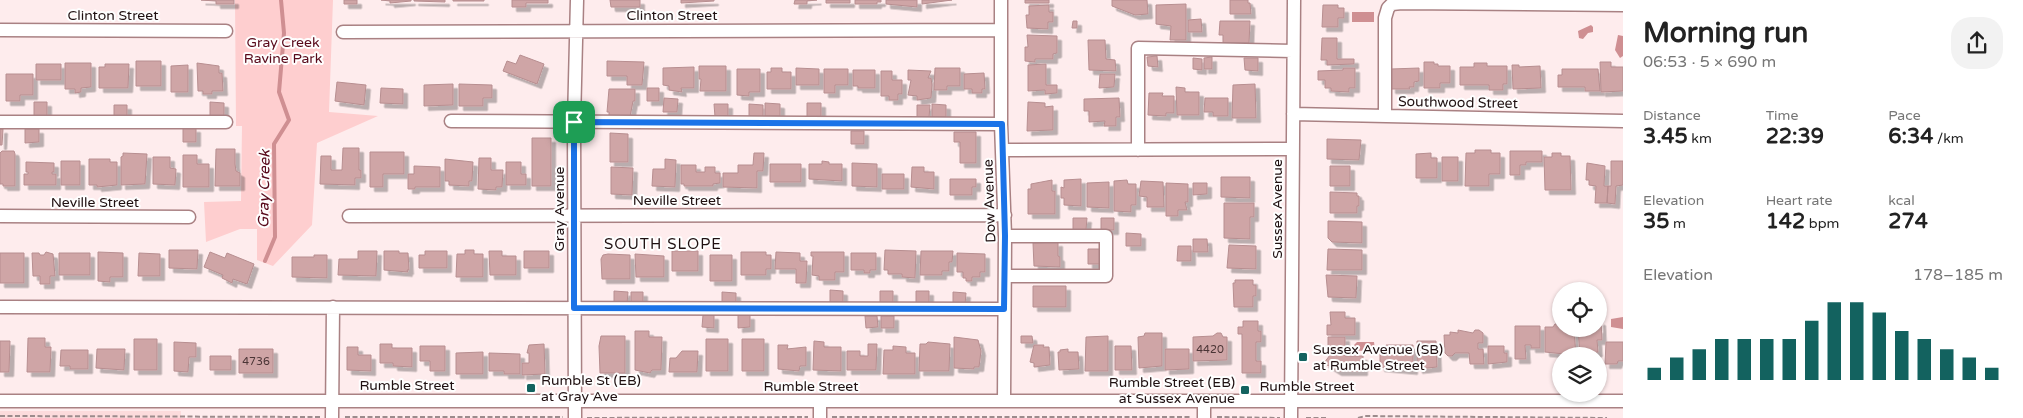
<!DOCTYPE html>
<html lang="en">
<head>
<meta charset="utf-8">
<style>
	body { margin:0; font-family:"Varela Round",sans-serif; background:#f2f2f2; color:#222; height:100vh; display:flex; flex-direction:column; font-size:19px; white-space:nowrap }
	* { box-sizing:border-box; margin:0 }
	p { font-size:16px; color:#767676 }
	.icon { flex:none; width:28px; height:28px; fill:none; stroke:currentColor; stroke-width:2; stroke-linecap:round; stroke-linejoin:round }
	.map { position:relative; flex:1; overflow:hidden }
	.sheet { display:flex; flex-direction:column; background:#fff; width:400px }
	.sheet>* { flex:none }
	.tools { position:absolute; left:1552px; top:282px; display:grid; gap:10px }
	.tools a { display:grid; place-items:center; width:55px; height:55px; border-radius:50%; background:#fff; box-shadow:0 1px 4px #0004; font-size:25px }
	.pin { position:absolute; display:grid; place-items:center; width:42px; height:42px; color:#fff; margin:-21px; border-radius:10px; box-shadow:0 2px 8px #0006 }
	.round { display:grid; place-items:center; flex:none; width:52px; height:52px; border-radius:20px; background:#f2f2f2 }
	.summary { display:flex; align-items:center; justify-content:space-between; height:85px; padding:0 20px }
	h1 { font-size:28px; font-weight:800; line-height:38px }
	.figures { display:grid; grid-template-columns:repeat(3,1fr); gap:8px; height:85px; padding:5px 20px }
	.figures div { display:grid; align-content:center }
	.figures b { font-size:21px; font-weight:800 }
	.figures small { font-size:14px; font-weight:400 }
	.figures p { font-size:14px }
	.chart { height:140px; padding:10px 20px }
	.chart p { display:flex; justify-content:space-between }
	.chart svg { width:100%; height:90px; margin-top:5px; stroke:#13625f; stroke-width:6 }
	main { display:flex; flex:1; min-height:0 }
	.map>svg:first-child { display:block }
	.built { fill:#fcdbdc }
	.green { fill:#fececf }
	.water { fill:#cf8f92 }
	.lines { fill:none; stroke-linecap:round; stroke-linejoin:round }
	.stream { stroke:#cf8f92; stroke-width:4 }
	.building { fill:#cfa5a6; stroke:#b78e90; filter:url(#shadow) }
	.minor-casing { stroke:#a98183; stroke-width:15 }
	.path { stroke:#9c8b8c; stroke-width:2; stroke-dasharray:5 2.5; stroke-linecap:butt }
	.minor { stroke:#fff; stroke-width:12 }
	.route-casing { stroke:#fff; stroke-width:10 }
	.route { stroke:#1a73e8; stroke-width:6 }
	.poi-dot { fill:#13625f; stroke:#fefefe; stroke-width:2 }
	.labels { text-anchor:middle; stroke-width:4; stroke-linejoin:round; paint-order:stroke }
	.number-label { font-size:11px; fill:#4b3536 }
	.street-label { font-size:14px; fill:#1f1011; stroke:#fefefe }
	.park-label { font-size:14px; fill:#58091a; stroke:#fefefe }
	.poi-label { font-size:14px; fill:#1f1011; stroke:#fefefe; text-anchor:start }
	.water-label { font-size:15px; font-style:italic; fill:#57081a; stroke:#fefefe }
	.neighbourhood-label { font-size:15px; letter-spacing:1px; fill:#1f1011; stroke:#fefefe }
</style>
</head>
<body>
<main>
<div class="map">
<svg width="1623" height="418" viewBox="0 0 1623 418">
	<defs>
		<filter id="shadow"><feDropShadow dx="4.5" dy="4.5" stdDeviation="0" flood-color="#0004"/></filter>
	</defs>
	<rect width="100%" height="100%" fill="#feeced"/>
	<!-- built -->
	<path class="built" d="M0 411H181V418H0Z"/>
	<!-- green -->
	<path class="green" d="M235 0H333L329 112 378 116 317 143 312 225 273 266 257 260V229H240L206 242 204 202 241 201 242 126H236Z"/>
	<!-- water -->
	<path class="water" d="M1352 12H1374V22H1352Z
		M1591 25 1593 27V32L1588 33 1583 39 1579 38 1578 31Z
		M1618 35 1623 36V56L1620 58 1615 50Z
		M1623 317V329L1611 327V319Z
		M1357 342H1374L1375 350 1357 351 1354 345Z"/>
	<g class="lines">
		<!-- stream -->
		<path class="stream" d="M265 261 275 237 274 144 289 120 279 92 284 33 281 0"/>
	</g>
	<!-- building -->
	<path class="building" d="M201 0H234V4H216V1Z
		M344 0H357V4H344Z
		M381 0H411V1L390 3V1Z
		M414 0H445V2L414 1Z
		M453 0H484V1H453Z
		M512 0H548V3H526V7H512Z
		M610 0H640V7H611Z
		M681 0H714V1L681 3Z
		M795 0H817L807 1V4H794Z
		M826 0H850V3H826Z
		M855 0H881V2H877V4H855Z
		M886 0H917V7L886 4Z
		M922 0H952L922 4Z
		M1025 0H1049V3H1025Z
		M1112 0H1147L1148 14 1135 15 1112 6Z
		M1230 0H1248V3H1250L1251 14H1230Z
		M1186 4V40H1170L1171 26 1156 24V5Z
		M1049 5V12H1053V22H1048V29L1027 28 1026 15H1029V6Z
		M1323 5H1338V8H1344V18H1338V27H1322Z
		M1201 19 1202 32H1188V20Z
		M1073 21H1077V28H1072Z
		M1220 21H1250L1249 43H1223V35H1219Z
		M1027 35 1057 36V53L1053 54V59H1035V62L1025 61V47H1028Z
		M1322 38H1337V59H1354V64L1327 65V60H1321Z
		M1088 40H1105L1106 59 1115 60 1116 71 1089 70Z
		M520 55 544 64 537 84 503 71 507 61 516 64Z
		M1157 56 1158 67 1148 66 1147 57Z
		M1212 57V69H1204V58Z
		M1193 58 1202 59V70L1193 69Z
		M1244 58H1258V71L1245 70Z
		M136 61H161V86H136Z
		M607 61 644 62 642 85H627V76H607Z
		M1424 62H1434V64H1438V66H1450V83H1440V88H1424Z
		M1600 62H1611V67H1623V91L1601 92Z
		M65 63H91V87L81 88V92L75 93V89H65Z
		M197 63 219 66V73H222L223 91H212V94H203V91H198Z
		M1474 63H1487V66H1507V84H1503V90H1489V85H1460V67H1474Z
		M36 64H61V80H36Z
		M105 64H129L128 88H99V67H105Z
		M1046 64V85H1057V93L1045 94V90L1028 91V65Z
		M188 65V92H171V66Z
		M1512 65H1519V67L1540 66 1541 88 1513 89Z
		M699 66H726V91H700L701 79H699Z
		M694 67V88H681L682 92 669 90V86L663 85V68Z
		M771 68H782V72H791V89H767V72H771Z
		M796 68 819 69V85H796Z
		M935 68H960V86H947V90H934Z
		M1343 68H1355V88H1349V92L1331 91V88H1325V80H1318V71L1343 70Z
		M1419 68V81L1414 82V87H1409L1410 89H1391V69Z
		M737 69H760V92H749V96L737 95Z
		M824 69H848V85H835V93H824Z
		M1562 69H1598L1600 91H1585V87H1558V75H1562Z
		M853 70H875V88H858V86H853Z
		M908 70 931 71 928 78H931L932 85 931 98 917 100V96L908 95 911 80H908Z
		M881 71H892V80H902V94H898V100H889V96H881Z
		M984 73 985 89H982V93H972V89H964V74Z
		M6 74H33V95H20V101H6Z
		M1100 74H1115L1114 87 1099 88Z
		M337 82 366 85 364 105 335 101Z
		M453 84V105L424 106V85Z
		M459 84 492 85V98H483V106H459Z
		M1255 84 1256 118H1232L1233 85Z
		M1176 87 1185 88V92H1199V115H1177Z
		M381 88 403 89V104L380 103Z
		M647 88H659V101H647Z
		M609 89H635V101H633L630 117H609V112H607Z
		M1149 93H1163L1162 96H1174V113H1166V116L1148 115Z
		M664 98 678 99 677 112H663Z
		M1119 98 1120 117H1116V126H1104L1105 121 1089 122V111H1084V99Z
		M1205 98H1228V116H1213V112H1204Z
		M34 102H47V117L34 116Z
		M210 102 224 103V117H210Z
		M1028 102 1045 103V107L1053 106V130L1027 131Z
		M765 103 780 104V116H765Z
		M807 103H821V117H807Z
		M714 104H728V117H715Z
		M749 104 763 105V118H749Z
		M932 104 946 105V117H932Z
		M114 105H127V118H114Z
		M917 105H930L929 118 917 117Z
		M183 128H196V142H183Z
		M0 129H3L2 145H0Z
		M25 129H39V142L25 143Z
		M851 131H864V144H851Z
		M954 132H976V163H960V142H954Z
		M610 133 628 134V162H610Z
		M532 138H551V186H532Z
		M1327 139 1361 140 1359 160 1327 159Z
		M343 148H359V170H361V178H355V185L320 184 321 156H331V170H342Z
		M216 149H235V164L236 171 240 173V186H215Z
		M1475 150H1491V153H1500V174H1489V186H1465L1466 153H1475Z
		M2 151H14L15 154V186H3V184H0V153Z
		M1510 151H1542V162H1526V165H1520V175H1510Z
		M370 152H404V174H383V187H370Z
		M123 153 147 154 145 184 121 185V157L123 156Z
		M754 153H764L763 171H757V188L723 187V173H738V165H753Z
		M1431 153V158H1437V178H1416V154Z
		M1552 153H1561V156H1570L1571 190H1545L1544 157H1552Z
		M183 155H197V164H209V187H183Z
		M153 157H170V168L176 169 175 185 153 184Z
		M1442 157H1458V181H1442Z
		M479 158H491V170H503L502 187H496V190L478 189Z
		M89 159H110V162H117V185L97 187V185H89Z
		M445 159 473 162 472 181H469V186L449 185V181H445Z
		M665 159 676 160 675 187 652 186 653 169H665Z
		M61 161H80V185H61Z
		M822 161 829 162V164H842V181L809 179V164H822Z
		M1611 161H1623V185L1616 186 1615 204 1607 203 1608 186H1611Z
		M26 162 54 163V172H52V174H56V185H24V174H28V172H26Z
		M506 162H521V174H526V185H506Z
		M852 163 877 164V187L852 186Z
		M1587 163 1605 166 1604 186H1608L1607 203H1595L1596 186 1589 185V180H1586Z
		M770 164H801V182H770Z
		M681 165H696V172H705V167H715V173H720V183L713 184V186H684V184H681Z
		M414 166 440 167V187H415V189H408V174H414Z
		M1330 166H1350V186H1330Z
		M611 167 633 168 632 195 611 194Z
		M912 167H924V172H934V189L911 187Z
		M882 174H904V189H882Z
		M1221 177H1250V198L1221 197Z
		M950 179H976V187H972V195H950Z
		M1081 179V206L1064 205V198H1061V187L1064 188V180Z
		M1052 180V191H1055V214H1028V189H1031V184Z
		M1127 180 1128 184H1136V205H1131V212L1114 211V181Z
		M1141 181 1163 182 1164 207H1147V197L1139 196Z
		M1109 182V208L1087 207V183Z
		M1166 183 1188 184V202H1185L1187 210H1178V216H1166Z
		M1193 183H1207V194L1193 195Z
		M1330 192 1357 193V196H1359V206H1357V213H1330Z
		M1224 203H1254V217H1250V239L1224 238Z
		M1073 218H1087L1086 230H1073Z
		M1101 218H1114V230H1101Z
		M1328 221 1362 222V243L1332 242 1328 238Z
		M1126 233 1141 234V246H1126Z
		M1193 239H1207L1208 252H1193Z
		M1058 242V256L1060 257V267L1034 266 1033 243Z
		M1229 245 1256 246V269L1227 268Z
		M1178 246H1191V261H1177Z
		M1088 249H1100V264H1088Z
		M1328 249 1362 250V270H1327Z
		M169 250H198L197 269 169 268Z
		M465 250H474V254H483V277H456L457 254H465Z
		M885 250 916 251 915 278 902 277V274H888V270H884Z
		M358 251H377L376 276 338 275 339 259H358Z
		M384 251H399V253H408L409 270H407L408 272 384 270Z
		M425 251H447V268H419V255H425Z
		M489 251H502V256H516V275H490Z
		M524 251H549V268H524Z
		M672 251H698V271H672Z
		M921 251H953L952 262H949V271H942V275H920Z
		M46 252 53 254 55 276H50V284H40V276H33L32 253H39L40 255H44Z
		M98 252 123 253V277H110V282L98 281Z
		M210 252 225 258 227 253 254 264 247 284 233 279 232 283 222 278 223 275 204 267Z
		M741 252H766V255H771V269H766V275H741Z
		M776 252 800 253V261H807L806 283H796V269H775Z
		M811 252H844V272H835V280H819V276L812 275 813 256H811Z
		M0 253H24V283H0Z
		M59 253H90V275H59Z
		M139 253 160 254V276H138Z
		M851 253H876V270H870V273H864V270H851Z
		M957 253 985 254V272H980V277H972V281H966V278H963V272H957Z
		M608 254 630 255V279H602L601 259 603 255Z
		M635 254 664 256V277H636Z
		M314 255H327V278L292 277V257H314Z
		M710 255H732V281H710Z
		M1326 275 1357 276 1356 298 1328 297Z
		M1235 280H1253V285H1256V296H1253V307H1234L1233 283H1235Z
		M1033 286H1066V307H1033Z
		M830 290 843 291V302H830Z
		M614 291 628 292 627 304H614Z
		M880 291H893V304H880Z
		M916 291H929V305H916Z
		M631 292H643V305H631Z
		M722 292 736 293V305L722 304Z
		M953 292 966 293 965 305H953Z
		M1330 312H1345V318H1355V335H1327V325H1331Z
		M703 315H714V328L702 327Z
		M738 315H750V327L738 328Z
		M865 316H877L878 327 866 328Z
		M881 316H894V328H881Z
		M1243 321H1258V331H1261V342H1256V361H1261V373H1242V334H1238V327H1243Z
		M1599 321H1601L1602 340H1597L1598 352 1580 355 1578 329H1599Z
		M1555 324H1559L1561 329H1574L1576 356H1564V354L1545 352V327H1553Z
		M1515 326H1540V348H1531V345H1525L1526 359H1515Z
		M1458 330 1473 333 1475 330H1479L1483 333V343H1478V349H1483L1484 364H1470L1469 353H1455L1452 356H1448L1445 353 1444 335H1450V332L1458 333Z
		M635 331H649V337H662L661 370H652L650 373 635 370Z
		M1145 333H1162V366L1139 368 1138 337 1144 336Z
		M1217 333H1221L1223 337H1227V360L1193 361V337L1213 336Z
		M601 336H625V373H600L599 346Z
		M1021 336H1032L1033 343H1021Z
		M1108 336V371H1085L1086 337Z
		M954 337 978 340 981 351 979 367H974V369L954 368Z
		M1328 337H1345V356H1363V371H1337L1324 363 1330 355 1328 354Z
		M28 338H45V347H51L50 372H27Z
		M134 339H157V370H134Z
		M706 339H728V371H706Z
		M742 339H764V371H742Z
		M0 341H10L9 372H0Z
		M814 341 824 342V347H841V371L813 370Z
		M1417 341H1436L1437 367 1418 369Z
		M174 342 196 343V357H189L188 372 174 371Z
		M928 342 950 344 949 371H919L920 344H926Z
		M1606 342H1623V361H1618L1617 364H1605Z
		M380 344H392V348H412V367L393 366V363H380Z
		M544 344 545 374 522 375V363H529V353H527L529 345Z
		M868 344H877L876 370H847V351H860V356H868Z
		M778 345H788L787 349 806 347V366H800L799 371 778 369Z
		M1034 345H1044L1043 347H1049L1050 365 1034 367V363L1030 362Z
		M1386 345H1413V370L1380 367V349H1386Z
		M420 346H445V371H430V361H420Z
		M893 346 906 347V353H915V374H883L884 350H893Z
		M1115 346H1131L1132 370H1115Z
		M1488 346H1504V353H1507V362L1488 364Z
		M347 347H358V355H371V371L347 370Z
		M97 349H125L124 370 96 368Z
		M239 349H273V373H239Z
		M1068 349V352H1078L1079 369 1059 370 1058 352H1060V350Z
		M1165 349H1189V369L1165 370Z
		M61 350H88V369H70V366H60Z
		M682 351H698L697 372H669L670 358H676Z
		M483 352V374H456V353Z
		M489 353 520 354V374H504V371H489Z
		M210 356H231V370H210Z"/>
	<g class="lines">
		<defs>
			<path id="minor" d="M1001 0V124L1005 236 1004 401
				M0 30 226 31
				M343 32 1001 30
				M1293 114 1623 121
				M1385 115V18L1388 8 1392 4 1402 3 1623 5
				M451 121 1001 124
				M0 122H226
				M1002 150 1293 149
				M1138 150V48L1293 51
				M0 216 189 217
				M349 216 1005 215
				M1005 276H1106V236H1005
				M0 307 1004 309
				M0 401H1623
				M1204 401V418
				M332 418 333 307
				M575 418 574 122 577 0
				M820 418V401
				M1291 418 1294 0"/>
		</defs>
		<!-- minor casing -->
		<use href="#minor" class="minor-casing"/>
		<!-- path -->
		<path class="path" d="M0 416 320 417
			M345 417H563
			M832 417H1192
			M1217 417 1280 418
			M587 418 808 417
			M1306 418H1328
			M1358 418 1365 416 1607 418"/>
		<!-- minor -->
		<use href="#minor" class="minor"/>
	</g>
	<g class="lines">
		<defs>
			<path id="route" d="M574 122 1002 124 1005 236 1004 309 574 308Z"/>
		</defs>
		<!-- route casing -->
		<use href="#route" class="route-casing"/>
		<!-- route -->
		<use href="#route" class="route"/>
	</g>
	<!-- markers -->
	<g class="poi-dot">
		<rect x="1298" y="352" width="10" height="10" rx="2.5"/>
		<rect x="526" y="383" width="10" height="10" rx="2.5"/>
		<rect x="1240" y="385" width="10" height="10" rx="2.5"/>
	</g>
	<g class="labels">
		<!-- number labels -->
		<g class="number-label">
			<text x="1210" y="353">4420</text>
			<text x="256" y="365">4736</text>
		</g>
		<!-- street labels -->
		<g class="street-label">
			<text x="113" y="20">Clinton Street</text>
			<text x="672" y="20">Clinton Street</text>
			<text transform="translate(1458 102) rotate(1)" y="5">Southwood Street</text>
			<text x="677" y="205">Neville Street</text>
			<text transform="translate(989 201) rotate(-92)" y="5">Dow Avenue</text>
			<text x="95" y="207">Neville Street</text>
			<text transform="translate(559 209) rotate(-90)" y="5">Gray Avenue</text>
			<text transform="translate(1277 209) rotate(-90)" y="5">Sussex Avenue</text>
			<text x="407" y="390">Rumble Street</text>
			<text x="811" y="391">Rumble Street</text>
			<text x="1307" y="391">Rumble Street</text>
		</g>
		<!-- park labels -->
		<g class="park-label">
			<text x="283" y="47">Gray Creek<tspan x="283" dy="16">Ravine Park</tspan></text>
		</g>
		<!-- poi labels -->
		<g class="poi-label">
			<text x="1313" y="354">Sussex Avenue (SB)<tspan x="1313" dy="16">at Rumble Street</tspan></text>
			<text x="541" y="385">Rumble St (EB)<tspan x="541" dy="16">at Gray Ave</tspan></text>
			<text x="1235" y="387" text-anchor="end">Rumble Street (EB)<tspan x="1235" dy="16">at Sussex Avenue</tspan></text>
		</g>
		<!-- water labels -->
		<g class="water-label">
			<text transform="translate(264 189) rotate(-89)" y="5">Gray Creek</text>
		</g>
		<!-- neighbourhood labels -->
		<g class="neighbourhood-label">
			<text x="663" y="249">SOUTH SLOPE</text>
		</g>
	</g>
</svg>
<div class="tools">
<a><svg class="icon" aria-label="locate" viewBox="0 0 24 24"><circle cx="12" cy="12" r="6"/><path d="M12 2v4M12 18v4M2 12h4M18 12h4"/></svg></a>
<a><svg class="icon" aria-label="layers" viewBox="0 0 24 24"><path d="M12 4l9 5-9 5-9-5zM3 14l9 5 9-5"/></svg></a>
</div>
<div class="pin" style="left:574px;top:122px;background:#1e9e55"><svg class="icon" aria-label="arrive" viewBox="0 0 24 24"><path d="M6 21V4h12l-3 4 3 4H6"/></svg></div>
</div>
<section class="sheet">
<div class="summary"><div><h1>Morning run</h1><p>06:53 · 5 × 690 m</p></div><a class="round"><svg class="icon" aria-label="share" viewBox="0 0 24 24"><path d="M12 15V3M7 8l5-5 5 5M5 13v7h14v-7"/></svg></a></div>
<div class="figures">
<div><p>Distance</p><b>3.45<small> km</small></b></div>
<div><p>Time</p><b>22:39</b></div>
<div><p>Pace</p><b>6:34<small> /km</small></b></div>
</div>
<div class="figures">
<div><p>Elevation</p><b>35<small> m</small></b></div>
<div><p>Heart rate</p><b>142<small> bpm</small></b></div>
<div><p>kcal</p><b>274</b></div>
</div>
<div class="chart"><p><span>Elevation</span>178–185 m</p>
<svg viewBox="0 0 160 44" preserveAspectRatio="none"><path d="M5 44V38M15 44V33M25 44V29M35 44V24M45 44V24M55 44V24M65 44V24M75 44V15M85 44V6M95 44V6M105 44V11M115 44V20M125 44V24M135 44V29M145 44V33M155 44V38"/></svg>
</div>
</section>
</main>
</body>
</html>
